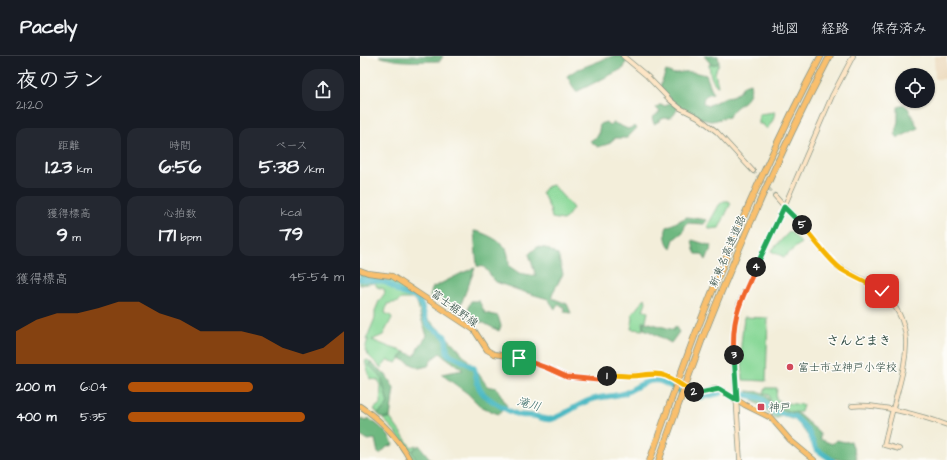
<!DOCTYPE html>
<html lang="ja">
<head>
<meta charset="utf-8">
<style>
	body { margin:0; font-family:"Architects Daughter","Klee One",sans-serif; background:#242831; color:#f1f3f6; height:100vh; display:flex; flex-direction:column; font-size:15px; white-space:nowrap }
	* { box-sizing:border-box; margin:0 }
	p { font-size:13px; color:#9ea1a6 }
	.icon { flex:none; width:22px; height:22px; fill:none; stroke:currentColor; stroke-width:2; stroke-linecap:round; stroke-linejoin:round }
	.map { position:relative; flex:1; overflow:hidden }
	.details { display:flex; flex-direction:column; background:#171b24; width:360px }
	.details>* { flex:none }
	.controls { position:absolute; left:535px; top:12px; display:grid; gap:8px }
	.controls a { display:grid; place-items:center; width:40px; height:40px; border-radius:50%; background:#171b24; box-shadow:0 1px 3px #0004; font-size:20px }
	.pin { position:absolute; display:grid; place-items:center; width:34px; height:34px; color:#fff; margin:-17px; border-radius:8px; box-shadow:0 2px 6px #0006 }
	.km { position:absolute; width:20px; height:20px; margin:-10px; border-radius:50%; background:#222; color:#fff; font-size:11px; line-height:20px; text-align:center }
	.round { display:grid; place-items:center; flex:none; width:42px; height:42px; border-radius:16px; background:#242831 }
	.head { display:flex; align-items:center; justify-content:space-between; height:68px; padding:0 16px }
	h1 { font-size:22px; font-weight:700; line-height:30px }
	.stats { display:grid; grid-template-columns:repeat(3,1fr); gap:6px; height:68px; padding:4px 16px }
	.stats div { display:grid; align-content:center; border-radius:10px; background:#242831; text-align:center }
	.stats b { font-size:20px; font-weight:700 }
	.stats small { font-size:11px; font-weight:400 }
	.stats p { font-size:11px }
	.chart { height:112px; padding:8px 16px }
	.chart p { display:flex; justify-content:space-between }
	.chart svg { width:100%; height:72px; margin-top:4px; fill:#b45309; opacity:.7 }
	ul { padding:0 16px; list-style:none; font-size:13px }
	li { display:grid; grid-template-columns:64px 48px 1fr; align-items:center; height:30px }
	li i { height:10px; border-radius:5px; background:#b45309 }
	header { display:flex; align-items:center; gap:24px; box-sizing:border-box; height:56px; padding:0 20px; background:#171b24; border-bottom:1px solid #363941 }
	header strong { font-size:19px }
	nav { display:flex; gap:22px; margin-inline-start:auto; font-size:14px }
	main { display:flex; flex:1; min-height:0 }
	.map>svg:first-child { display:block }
	.built { fill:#ebd8ba }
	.green { fill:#88d897; stroke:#548a66 }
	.forest { fill:#6eb880; stroke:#467a5a }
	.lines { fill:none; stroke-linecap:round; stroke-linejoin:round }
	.river { stroke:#4ab8c2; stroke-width:5.5 }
	.secondary-tunnel { stroke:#c9cbb9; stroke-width:4; stroke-dasharray:4 2; stroke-linecap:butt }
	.secondary-casing { stroke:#899687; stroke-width:5.5 }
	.primary-casing { stroke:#899687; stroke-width:6 }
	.highway-casing { stroke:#899687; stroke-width:7 }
	.secondary { stroke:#fde5c5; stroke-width:4 }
	.primary { stroke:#f9bf6d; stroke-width:4.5 }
	.highway { stroke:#f9bf6d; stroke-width:5.5 }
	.highway-bridge-casing { stroke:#899687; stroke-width:7; stroke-linecap:butt }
	.highway-bridge { stroke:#f9bf6d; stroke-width:5.5 }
	.split-1-casing { stroke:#fff; stroke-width:8 }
	.split-2-casing { stroke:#fff; stroke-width:8 }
	.split-3-casing { stroke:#fff; stroke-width:8 }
	.split-4-casing { stroke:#fff; stroke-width:8 }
	.split-5-casing { stroke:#fff; stroke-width:8 }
	.split-6-casing { stroke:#fff; stroke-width:8 }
	.split-1 { stroke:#f0652b; stroke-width:5 }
	.split-2 { stroke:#f5b400; stroke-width:5 }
	.split-3 { stroke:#22a559; stroke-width:5 }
	.split-4 { stroke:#f0652b; stroke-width:5 }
	.split-5 { stroke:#22a559; stroke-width:5 }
	.split-6 { stroke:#f5b400; stroke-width:5 }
	.poi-dot { fill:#d1495b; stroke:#fdfcf7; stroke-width:1.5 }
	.labels { text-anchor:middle; stroke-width:3; stroke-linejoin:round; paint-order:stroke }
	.street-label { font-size:11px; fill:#1f3d34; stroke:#fdfcf7 }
	.poi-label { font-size:11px; fill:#1f3d34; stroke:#fdfcf7; text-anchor:start }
	.water-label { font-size:12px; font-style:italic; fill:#2c625f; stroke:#fdfcf7 }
	.quarter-label { font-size:13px; font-weight:bold; fill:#1f3d34; stroke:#fdfcf7 }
</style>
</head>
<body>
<header>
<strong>Pacely</strong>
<nav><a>地図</a><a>経路</a><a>保存済み</a></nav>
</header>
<main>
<section class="details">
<div class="head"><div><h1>夜のラン</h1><p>21:20</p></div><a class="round"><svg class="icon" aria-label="share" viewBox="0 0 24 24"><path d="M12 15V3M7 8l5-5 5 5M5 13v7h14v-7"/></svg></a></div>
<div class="stats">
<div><p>距離</p><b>1.23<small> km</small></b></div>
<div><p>時間</p><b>6:56</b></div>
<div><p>ペース</p><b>5:38<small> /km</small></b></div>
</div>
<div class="stats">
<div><p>獲得標高</p><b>9<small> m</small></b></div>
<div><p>心拍数</p><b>171<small> bpm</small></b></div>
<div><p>kcal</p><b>79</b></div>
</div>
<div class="chart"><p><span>獲得標高</span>45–54 m</p>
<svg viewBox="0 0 160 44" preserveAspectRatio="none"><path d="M0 44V24L10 17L20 13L30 13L40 10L50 6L60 6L70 13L80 17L90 24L100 24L110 24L120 27L130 34L140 38L150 34L160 24V44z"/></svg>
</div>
<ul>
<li><b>200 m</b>6:04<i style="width:58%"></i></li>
<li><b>400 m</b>5:35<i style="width:82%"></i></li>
</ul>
</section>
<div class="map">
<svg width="587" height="404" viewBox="0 0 587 404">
	<rect width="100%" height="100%" fill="#fdfcf7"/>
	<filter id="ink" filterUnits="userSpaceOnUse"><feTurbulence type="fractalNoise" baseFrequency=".025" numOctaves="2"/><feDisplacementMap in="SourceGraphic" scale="8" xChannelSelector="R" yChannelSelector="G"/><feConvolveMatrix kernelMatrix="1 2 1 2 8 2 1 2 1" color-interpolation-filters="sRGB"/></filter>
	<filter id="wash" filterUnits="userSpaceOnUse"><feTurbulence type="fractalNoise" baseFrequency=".012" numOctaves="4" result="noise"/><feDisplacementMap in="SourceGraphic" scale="16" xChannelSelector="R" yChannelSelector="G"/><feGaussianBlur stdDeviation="0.9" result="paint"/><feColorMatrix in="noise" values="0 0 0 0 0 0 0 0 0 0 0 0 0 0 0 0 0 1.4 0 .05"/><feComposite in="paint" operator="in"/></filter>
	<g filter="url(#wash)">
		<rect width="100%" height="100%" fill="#f3eeda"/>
		<!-- built -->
		<path class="built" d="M574 0H587V23H575Z"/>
		<!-- green -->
		<path class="green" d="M359 7 355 17 358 30H357C350 23 350 17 349 8L351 9Z
			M415 56 413 64 407 73 402 68H399V58Z
			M193 129 213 152 207 161 203 164 192 162 190 153 182 136 186 131Z
			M364 145H369L371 147 359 172 349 173 348 169 359 149Z
			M430 175 441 187 424 201 411 195Z
			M16 222 32 224 56 239 62 244 61 262 57 246 53 243H41L38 246 27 248 25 257 31 260 32 262 23 279 12 284 29 291 45 296 37 307 28 304 21 312 10 301 5 294 7 286 9 284H6L15 262V255L19 245 25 237 24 233 17 231 14 225Z
			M285 242 286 246 283 254 288 256 286 265 282 266 283 274 271 273 273 262 272 258Z
			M384 261 408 262 406 325 383 324 381 289Z
			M8 304 10 306 9 309 21 321 28 347 25 352 18 358 14 353 20 348 21 329 18 324 10 323 5 305Z
			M406 332H417L416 343 419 344V348L426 349 427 347 443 349 441 356C429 358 423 351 412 350L409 339 404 337Z
			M22 362H30L51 391 56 389 55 395 56 404H53L35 375Z"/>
		<!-- forest -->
		<path class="forest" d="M19 0H83L80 5C60 5 37 7 19 0Z
			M253 0H265L266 6 264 12 216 36 207 20 216 14Z
			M344 0H358L359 7 352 9Z
			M306 15 314 18C326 14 335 16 346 19L353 37C346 39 343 40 343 47L347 50 366 41 372 40 378 37 384 29 390 27C395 46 373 48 369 61 363 61 357 65 351 65 342 65 327 54 319 50 315 57 313 64 304 62L294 68 292 62 300 56 296 52 299 49 306 50 312 45 300 31Z
			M544 49 548 52 558 72 538 82 535 78 538 65V51Z
			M246 66 249 69 254 67 268 73 275 70 277 72 267 82H255L248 88 238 91 230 85 238 80 240 68Z
			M327 161 347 164 344 168 328 167 325 170 323 176 314 183 311 192C306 188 304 177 307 171Z
			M114 175C121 175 138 184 143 189 148 193 149 203 149 210L159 217 176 220 169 198 177 191 186 192 198 199 203 218 192 238V242L207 248 211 257 204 256 205 252 199 248 195 253 188 243 161 235 136 226 124 211 117 210Z
			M332 184 352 190 346 204 342 198H336L334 194Z
			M115 212 101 248 91 252 82 243 70 241 72 232 102 217Z
			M0 216 16 221 14 227 0 229Z
			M111 245H119L125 257 138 260 141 270 139 275 122 266H111C107 259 107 252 111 245Z
			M66 261C89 282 110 304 127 330L137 332 147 350 138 358 120 350 107 337 81 318 103 314 80 297 72 303 68 310 59 312 40 302 45 296 55 300 58 292 67 280 61 262Z
			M286 266 314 274 315 270 319 276 311 287 291 276 284 273 283 267Z
			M10 306 26 319 34 332 30 362H22L18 358 25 352 28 347 21 321 9 309Z
			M387 335C402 337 406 333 411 349L420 351 427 355 437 357 460 377V383L472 388 476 384 485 386 491 385 496 402 498 404C491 404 483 404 476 403 457 399 448 378 436 364L421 360 416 363 413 362 404 352 393 345V340Z
			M0 363 6 365 9 363C19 369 30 378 33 389L27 391 20 398 18 397 15 383 8 384 0 380Z
			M59 389 71 404H56L52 395Z"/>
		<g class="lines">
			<!-- river -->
			<path class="river" d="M0 223C8 224 20 224 27 227 32 229 35 234 40 236 46 240 54 238 59 245 64 252 63 261 68 268 72 274 81 275 85 281 88 285 85 291 88 298L99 303 114 312C117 320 116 329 121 335 126 343 150 356 159 359 165 360 169 359 174 360 181 361 185 365 192 363 205 359 216 349 230 344 241 340 254 341 265 337 273 333 282 327 290 325 305 322 313 334 326 339 338 343 349 340 361 337
				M381 337 386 339 402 342 409 351 414 356 435 361 442 368 448 375 456 393 472 404"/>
		</g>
	</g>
	<g filter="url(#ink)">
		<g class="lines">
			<!-- secondary-tunnel -->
			<path class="secondary-tunnel" d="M393 115 415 140"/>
			<defs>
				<path id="secondary" d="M263 0 287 20 310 44 320 52 338 61 357 76 393 115
					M415 140 475 208C490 219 509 224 522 236 556 267 547 300 537 338 532 355 528 372 524 389L539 393
					M492 350C516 347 563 360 587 369
					M380 404 373 290 375 266 379 248 424 151 472 40 493 0"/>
				<path id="primary" d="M0 214 8 217 32 220 114 274 127 294 134 298 155 301 187 312 207 321 238 324 252 318 268 320 292 318 301 319 307 320 334 336H344L354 333 361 334 385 349 411 362 430 384 454 404
					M0 350C21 364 38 382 50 404"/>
				<path id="highway" d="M335 279C372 184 413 90 461 0
					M343 281C381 185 422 91 470 0
					M290 404 311 344
					M299 404 319 347"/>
			</defs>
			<!-- secondary casing -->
			<use href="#secondary" class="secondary-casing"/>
			<!-- primary casing -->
			<use href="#primary" class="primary-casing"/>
			<!-- highway casing -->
			<use href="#highway" class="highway-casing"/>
			<!-- secondary -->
			<use href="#secondary" class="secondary"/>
			<!-- primary -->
			<use href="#primary" class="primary"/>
			<!-- highway -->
			<use href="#highway" class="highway"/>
			<defs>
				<path id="highway-bridge" d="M311 344 335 279
					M319 347 343 281"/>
			</defs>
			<!-- highway-bridge casing -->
			<use href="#highway-bridge" class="highway-bridge-casing"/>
			<!-- highway-bridge -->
			<use href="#highway-bridge" class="highway-bridge"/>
		</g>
	</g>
	<g class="lines" filter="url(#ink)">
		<defs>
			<path id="split-1" d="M159 302 187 312 207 321 238 324 247 320"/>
			<path id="split-2" d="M247 320C255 318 260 320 268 320 281 321 294 315 306 320 316 324 324 332 334 336"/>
			<path id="split-3" d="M334 336 340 337 359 333 377 344 374 299"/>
			<path id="split-4" d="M374 299C371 260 381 245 396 211"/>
			<path id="split-5" d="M396 211 424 151 442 169"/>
			<path id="split-6" d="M442 169C452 181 469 204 481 213 494 221 509 227 522 235"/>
		</defs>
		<!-- split-1 casing -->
		<use href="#split-1" class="split-1-casing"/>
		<!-- split-2 casing -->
		<use href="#split-2" class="split-2-casing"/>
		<!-- split-3 casing -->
		<use href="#split-3" class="split-3-casing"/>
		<!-- split-4 casing -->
		<use href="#split-4" class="split-4-casing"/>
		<!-- split-5 casing -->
		<use href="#split-5" class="split-5-casing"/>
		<!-- split-6 casing -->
		<use href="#split-6" class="split-6-casing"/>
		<!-- split-1 -->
		<use href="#split-1" class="split-1"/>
		<!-- split-2 -->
		<use href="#split-2" class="split-2"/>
		<!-- split-3 -->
		<use href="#split-3" class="split-3"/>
		<!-- split-4 -->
		<use href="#split-4" class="split-4"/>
		<!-- split-5 -->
		<use href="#split-5" class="split-5"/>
		<!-- split-6 -->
		<use href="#split-6" class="split-6"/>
	</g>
	<!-- markers -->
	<g class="poi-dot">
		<circle cx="430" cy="311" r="4"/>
		<rect x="397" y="347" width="8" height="8" rx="2"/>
	</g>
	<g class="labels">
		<!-- street labels -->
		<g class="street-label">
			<text transform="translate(367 195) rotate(-67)" y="4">新東名高速道路</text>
			<text transform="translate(95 252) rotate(36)" y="4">富士裾野線</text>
		</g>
		<!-- poi labels -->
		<g class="poi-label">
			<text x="438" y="315">富士市立神戸小学校</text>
			<text x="409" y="355">神戸</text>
		</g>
		<!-- water labels -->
		<g class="water-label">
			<text transform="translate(169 348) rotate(16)" y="4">滝川</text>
		</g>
		<!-- quarter labels -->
		<g class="quarter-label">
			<text x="499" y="289">さんどまき</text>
		</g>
	</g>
</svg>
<div class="controls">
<a><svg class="icon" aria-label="locate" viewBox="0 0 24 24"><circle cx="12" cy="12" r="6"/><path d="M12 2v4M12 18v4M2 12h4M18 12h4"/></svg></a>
</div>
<div class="pin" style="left:159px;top:302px;background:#1e9e55"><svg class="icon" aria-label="arrive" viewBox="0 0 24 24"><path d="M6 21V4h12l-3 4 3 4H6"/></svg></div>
<div class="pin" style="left:522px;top:235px;background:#d93025"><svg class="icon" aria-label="check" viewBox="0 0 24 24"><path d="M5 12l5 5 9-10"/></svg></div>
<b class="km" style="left:247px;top:320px">1</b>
<b class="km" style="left:334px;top:336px">2</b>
<b class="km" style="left:374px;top:299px">3</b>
<b class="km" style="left:396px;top:211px">4</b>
<b class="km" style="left:442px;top:169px">5</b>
</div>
</main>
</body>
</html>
